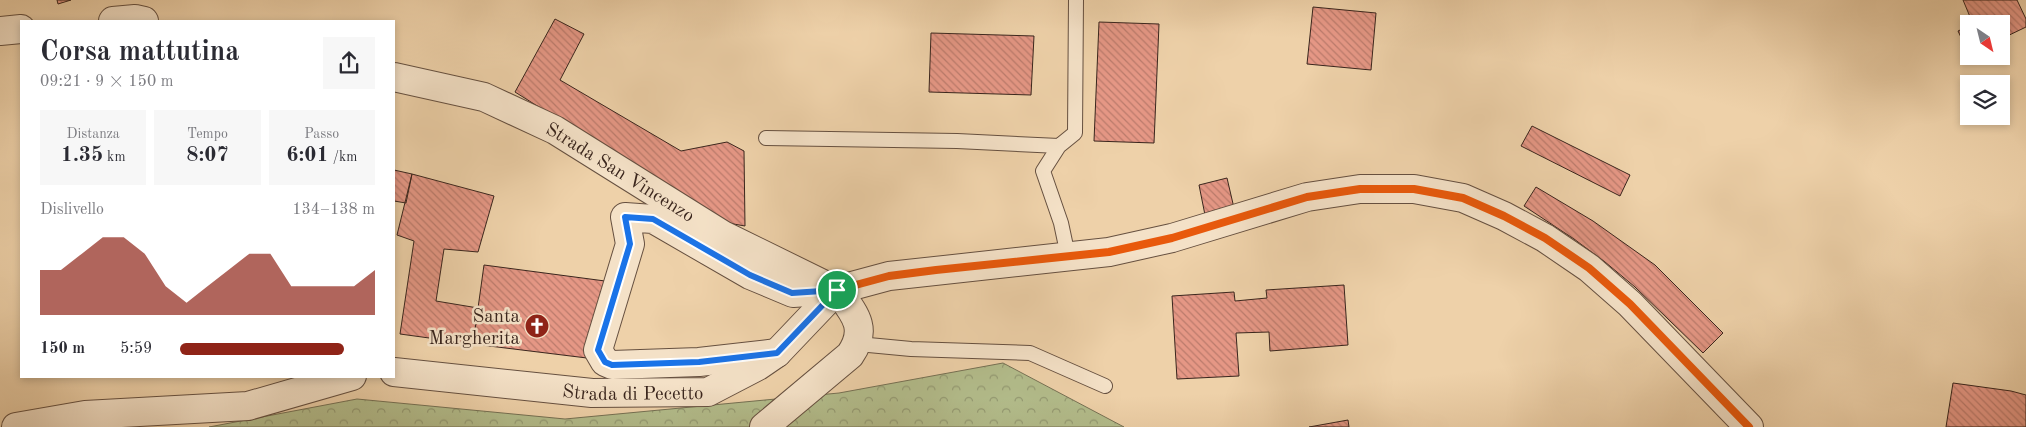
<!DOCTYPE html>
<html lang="it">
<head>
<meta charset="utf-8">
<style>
	body { margin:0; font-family:"Old Standard TT",serif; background:#f7f7f7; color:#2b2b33; height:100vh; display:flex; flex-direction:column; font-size:19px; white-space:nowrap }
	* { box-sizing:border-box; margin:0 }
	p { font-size:16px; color:#7c7c81 }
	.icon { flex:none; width:28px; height:28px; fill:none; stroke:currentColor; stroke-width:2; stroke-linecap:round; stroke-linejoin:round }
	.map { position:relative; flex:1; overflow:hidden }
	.drawer { position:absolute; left:20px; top:20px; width:375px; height:358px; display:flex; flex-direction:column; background:#fff; border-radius:0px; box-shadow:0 2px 8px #0003 }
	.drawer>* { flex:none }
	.needle { width:32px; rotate:145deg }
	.buttons { position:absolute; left:1960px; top:15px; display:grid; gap:10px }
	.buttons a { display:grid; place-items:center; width:50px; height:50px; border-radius:0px; background:#fff; box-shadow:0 2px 8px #0003; font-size:25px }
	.pin { position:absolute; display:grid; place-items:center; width:42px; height:42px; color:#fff; margin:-21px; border:2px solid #fff; border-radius:50%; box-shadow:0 1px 5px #0007 }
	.round { display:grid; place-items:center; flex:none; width:52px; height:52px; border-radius:0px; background:#f7f7f7 }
	.summary { display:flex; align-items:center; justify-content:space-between; height:85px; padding:0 20px }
	h1 { font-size:28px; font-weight:700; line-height:38px }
	.stats { display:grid; grid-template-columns:repeat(3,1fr); gap:8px; height:85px; padding:5px 20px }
	.stats div { display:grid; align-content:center; border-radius:0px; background:#f7f7f7; text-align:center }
	.stats b { font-size:21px; font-weight:700 }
	.stats small { font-size:14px; font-weight:400 }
	.stats p { font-size:14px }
	.chart { height:140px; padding:10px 20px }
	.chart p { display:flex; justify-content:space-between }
	.chart svg { width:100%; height:90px; margin-top:5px; fill:#8f2418; opacity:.7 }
	ul { padding:0 20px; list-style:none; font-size:16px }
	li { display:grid; grid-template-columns:80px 60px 1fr; align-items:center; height:38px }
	li i { height:12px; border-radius:6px; background:#8f2418 }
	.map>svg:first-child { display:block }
	.forest { fill:url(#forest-crowns); stroke:#767154 }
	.building { fill:url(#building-back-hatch); stroke:#39251d }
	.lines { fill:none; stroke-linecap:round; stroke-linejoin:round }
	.service-casing { stroke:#665040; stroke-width:16 }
	.minor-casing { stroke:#665040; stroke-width:30 }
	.tertiary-casing { stroke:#665040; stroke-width:30 }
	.service { stroke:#f4e1c7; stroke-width:14 }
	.minor { stroke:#f4e1c7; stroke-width:28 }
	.tertiary { stroke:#f4e1c7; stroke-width:28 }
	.cycleway-casing { stroke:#f4e1c7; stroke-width:11 }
	.cycleway { stroke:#e8590c; stroke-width:8 }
	.route-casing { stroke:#fff; stroke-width:10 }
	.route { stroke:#1a73e8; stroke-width:6 }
	.labels { text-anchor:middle; stroke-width:5; stroke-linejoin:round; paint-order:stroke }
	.street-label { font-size:19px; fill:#39251d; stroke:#f4e1c7 }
	.poi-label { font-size:19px; fill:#39251d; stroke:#f4e1c7; text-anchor:end }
</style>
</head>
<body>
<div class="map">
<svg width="2026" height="427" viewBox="0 0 2026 427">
	<defs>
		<pattern id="forest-crowns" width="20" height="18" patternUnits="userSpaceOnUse" patternTransform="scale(1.25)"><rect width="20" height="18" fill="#b3bd8c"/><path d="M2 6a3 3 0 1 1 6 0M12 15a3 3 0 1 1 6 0" fill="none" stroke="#939972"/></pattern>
		<pattern id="building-back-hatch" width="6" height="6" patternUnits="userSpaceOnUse" patternTransform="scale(1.25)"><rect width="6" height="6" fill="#e59785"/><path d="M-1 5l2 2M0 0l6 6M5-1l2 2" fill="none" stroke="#bb7b6c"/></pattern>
	</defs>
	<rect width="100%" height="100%" fill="#eed1a9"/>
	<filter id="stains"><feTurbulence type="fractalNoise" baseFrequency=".004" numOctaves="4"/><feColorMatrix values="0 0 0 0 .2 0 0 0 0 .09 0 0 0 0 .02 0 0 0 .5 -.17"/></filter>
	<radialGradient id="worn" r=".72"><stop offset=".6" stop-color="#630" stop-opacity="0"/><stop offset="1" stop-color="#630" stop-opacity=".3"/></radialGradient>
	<!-- forest -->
	<path class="forest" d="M1003 363 1124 427H209L357 399 565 419 839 393Z"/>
	<!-- building -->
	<path class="building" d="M57 0H71L58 4Z
		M1963 0H2017L2026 19V27L2001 39V24H1973Z
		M1313 7 1376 13 1371 70 1307 64Z
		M555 19 584 34 560 80 681 151 727 142 744 151 745 226 722 222 515 92Z
		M1099 22 1159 24 1154 143 1094 141Z
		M1969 26V54L1958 31Z
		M931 33 1034 36 1031 95 929 92Z
		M1532 126 1630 175 1620 196 1521 146Z
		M394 170 412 174 406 203 394 201Z
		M412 174 494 196 478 252 444 249 436 301 478 308 473 344 400 334 414 241 397 235Z
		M1227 178 1234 208 1205 215 1199 185Z
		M1536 187 1593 221 1655 265 1723 333 1703 353 1635 287 1605 262 1574 239 1524 206Z
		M484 265 605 281 595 359 473 344Z
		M1344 285 1348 345 1270 351 1269 332 1236 333 1239 376 1177 379 1172 296 1234 292 1235 301 1267 298 1266 290Z
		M1953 383 2011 391 2026 395V427H1946Z
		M1348 420 1349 427H1309Z"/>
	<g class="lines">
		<defs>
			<path id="service" d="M766 138 957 141 1059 146
				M1068 256 1061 223 1043 171 1059 146 1075 133 1076 0
				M858 344 911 349 1030 353 1105 386"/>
			<g id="minor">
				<path d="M113 21 135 19 144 21"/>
				<path d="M0 31 21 29"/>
				<path id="s1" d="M394 77 484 97 555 130 723 235 835 290"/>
				<path d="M777 353 699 362 612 365 605 362 598 350 630 244 625 217 653 219 750 275 793 293 837 290"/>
			</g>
			<g id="tertiary">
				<path d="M837 290 889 276 1109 252 1172 238 1307 197 1360 189H1414L1463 198 1504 216 1545 238 1589 268 1630 304 1749 427"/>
				<path id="s2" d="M394 372 592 393 708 392 758 366 777 353 837 290"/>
				<path d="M16 427 85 415 248 406 352 376"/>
				<path d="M764 427 850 355C869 328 854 313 837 290"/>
			</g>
		</defs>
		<!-- service casing -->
		<use href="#service" class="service-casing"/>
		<!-- minor casing -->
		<use href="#minor" class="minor-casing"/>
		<!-- tertiary casing -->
		<use href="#tertiary" class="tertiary-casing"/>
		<!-- service -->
		<use href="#service" class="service"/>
		<!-- minor -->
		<use href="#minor" class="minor"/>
		<!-- tertiary -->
		<use href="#tertiary" class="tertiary"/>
		<defs>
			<path id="cycleway" d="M777 353 699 362 612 365 605 362 598 350 630 244 625 217 653 219 750 275 793 293 837 290 889 276 936 270 1109 252 1172 238 1307 197 1360 189H1414L1463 198 1504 216 1545 238 1589 268 1630 304 1749 427"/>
		</defs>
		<!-- cycleway casing -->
		<use href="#cycleway" class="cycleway-casing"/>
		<!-- cycleway -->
		<use href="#cycleway" class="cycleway"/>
	</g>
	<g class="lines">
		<defs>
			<path id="route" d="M625 217 653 219 750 275 792 293 837 290 777 353 699 362 612 365 605 362 598 350 630 244Z"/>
		</defs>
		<!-- route casing -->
		<use href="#route" class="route-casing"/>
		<!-- route -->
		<use href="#route" class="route"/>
	</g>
	<!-- icons -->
	<defs>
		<symbol id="church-disc" viewBox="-11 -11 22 22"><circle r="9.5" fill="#8f2418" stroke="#f4e1c7"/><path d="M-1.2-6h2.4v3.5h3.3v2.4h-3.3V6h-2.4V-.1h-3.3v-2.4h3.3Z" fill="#fff"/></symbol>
	</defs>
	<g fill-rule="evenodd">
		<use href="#church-disc" x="523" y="312" width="28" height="28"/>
	</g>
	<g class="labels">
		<!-- street labels -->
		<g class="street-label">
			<text dy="7" stroke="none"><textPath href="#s1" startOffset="248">Strada San Vincenzo</textPath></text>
			<text dy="7" stroke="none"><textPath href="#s2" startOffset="240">Strada di Pecetto</textPath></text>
		</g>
		<!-- poi labels -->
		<g class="poi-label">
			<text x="520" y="322">Santa<tspan x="520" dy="22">Margherita</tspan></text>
		</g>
	</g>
	<rect width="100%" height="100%" filter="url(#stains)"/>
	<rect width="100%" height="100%" fill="url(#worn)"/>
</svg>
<div class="buttons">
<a><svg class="needle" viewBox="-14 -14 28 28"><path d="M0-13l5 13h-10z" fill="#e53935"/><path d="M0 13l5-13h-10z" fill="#7c7c81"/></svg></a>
<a><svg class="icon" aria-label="layers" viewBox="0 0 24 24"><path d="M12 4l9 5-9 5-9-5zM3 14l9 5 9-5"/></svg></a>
</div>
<div class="pin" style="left:837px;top:290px;background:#1e9e55"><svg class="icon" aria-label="arrive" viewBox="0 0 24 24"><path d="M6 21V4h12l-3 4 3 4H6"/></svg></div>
<section class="drawer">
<div class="summary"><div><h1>Corsa mattutina</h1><p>09:21 · 9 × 150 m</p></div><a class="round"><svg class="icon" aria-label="share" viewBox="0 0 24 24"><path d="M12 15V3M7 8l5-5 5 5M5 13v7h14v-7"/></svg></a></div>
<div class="stats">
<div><p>Distanza</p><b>1.35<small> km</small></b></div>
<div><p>Tempo</p><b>8:07</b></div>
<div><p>Passo</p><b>6:01<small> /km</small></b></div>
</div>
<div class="chart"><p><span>Dislivello</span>134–138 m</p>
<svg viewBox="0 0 160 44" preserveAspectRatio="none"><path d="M0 44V22L10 22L20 14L30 6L40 6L50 14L60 30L70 38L80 30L90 22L100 14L110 14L120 30L130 30L140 30L150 30L160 22V44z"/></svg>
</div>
<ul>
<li><b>150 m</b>5:59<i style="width:84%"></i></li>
</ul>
</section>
</div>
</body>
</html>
